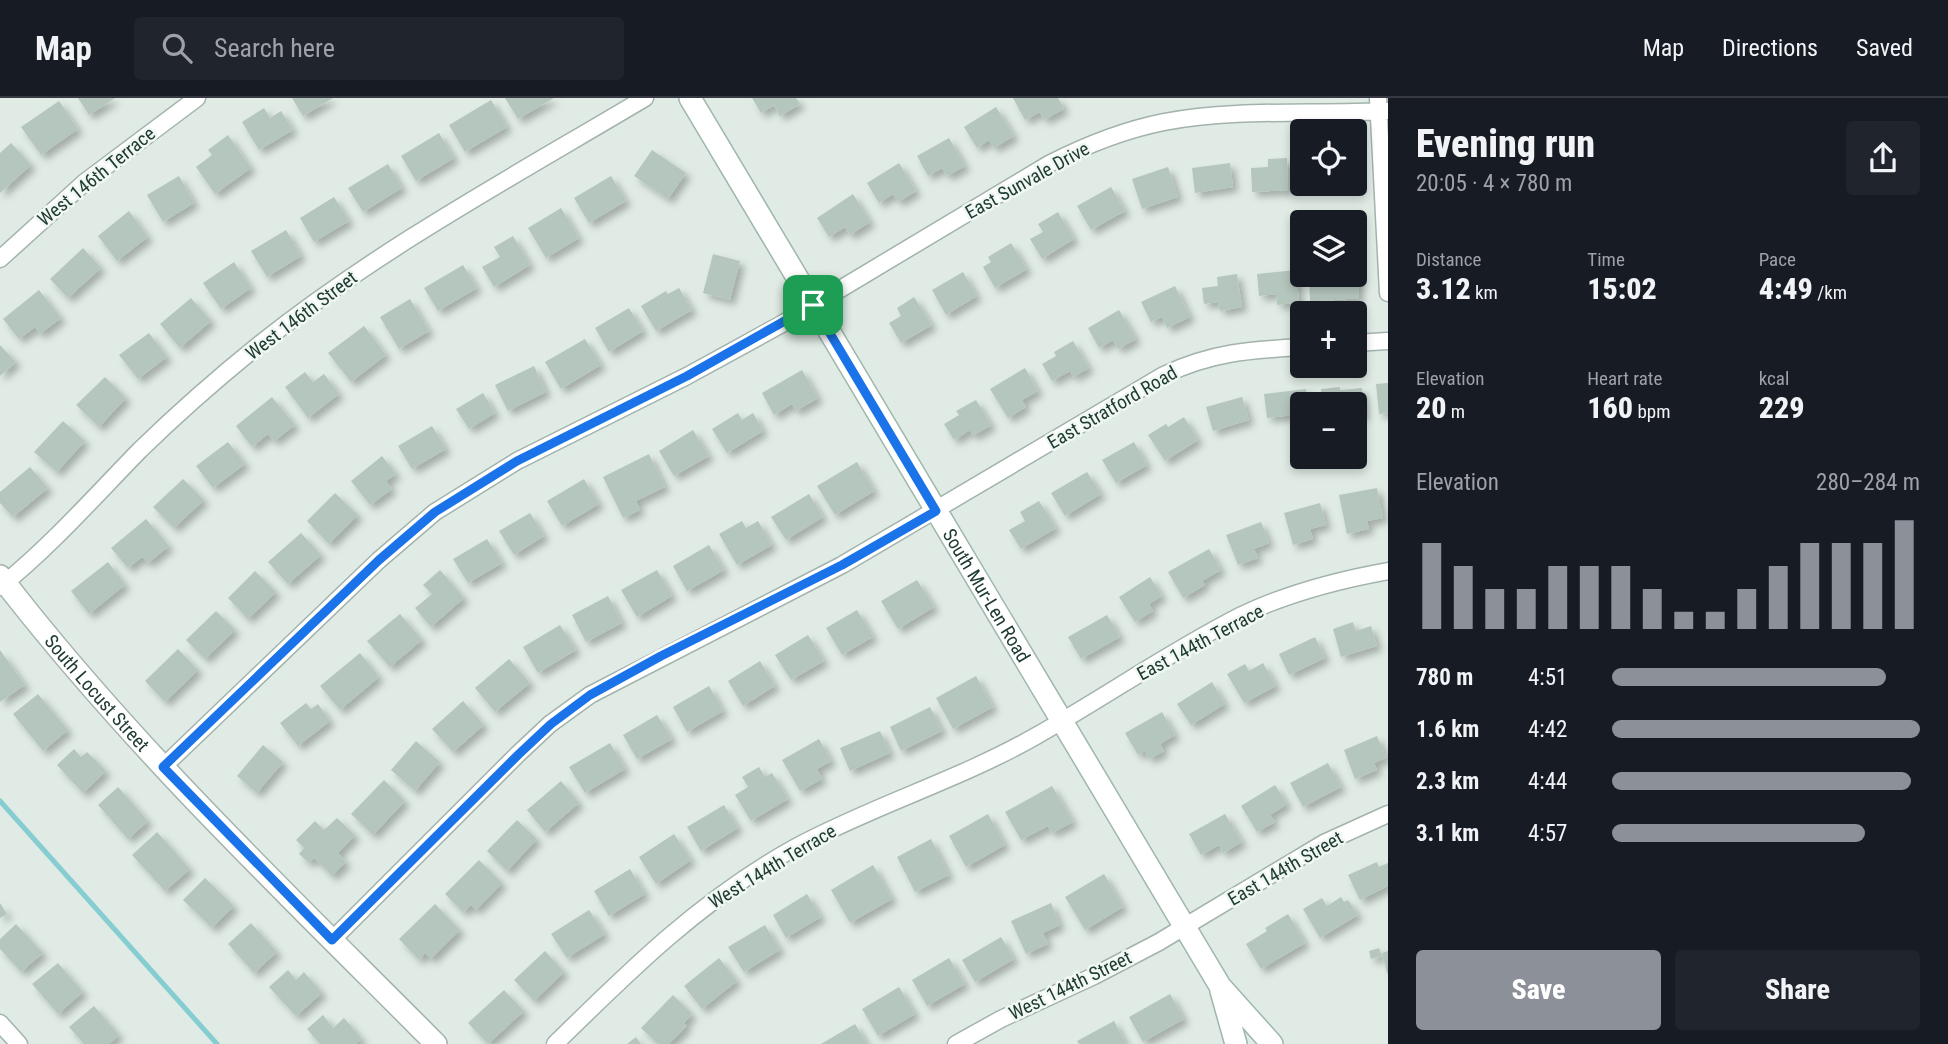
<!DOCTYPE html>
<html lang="en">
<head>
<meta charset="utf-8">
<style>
	body { margin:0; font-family:"Roboto Condensed",sans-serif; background:#20242c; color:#f1f3f6; height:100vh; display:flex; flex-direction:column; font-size:26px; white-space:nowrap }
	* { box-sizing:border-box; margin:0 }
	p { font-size:23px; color:#9ea1a6 }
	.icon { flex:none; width:38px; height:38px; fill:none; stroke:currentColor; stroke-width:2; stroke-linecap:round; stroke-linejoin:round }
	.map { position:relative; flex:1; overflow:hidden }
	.drawer { display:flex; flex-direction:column; background:#171b24; width:560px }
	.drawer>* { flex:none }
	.fabs { position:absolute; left:1290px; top:21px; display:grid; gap:14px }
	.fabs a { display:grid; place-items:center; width:77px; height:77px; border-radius:7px; background:#171b24; box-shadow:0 4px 10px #0003; font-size:35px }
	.pin { position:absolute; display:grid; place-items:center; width:60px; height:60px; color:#fff; margin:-30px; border-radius:14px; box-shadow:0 4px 10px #0006 }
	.round { display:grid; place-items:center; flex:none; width:74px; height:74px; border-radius:7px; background:#20242c }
	.headline { display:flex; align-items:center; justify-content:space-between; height:119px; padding:0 28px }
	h1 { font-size:38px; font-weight:800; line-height:52px }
	.stats { display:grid; grid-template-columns:repeat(3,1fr); gap:10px; height:119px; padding:7px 28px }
	.stats div { display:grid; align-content:center }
	.stats b { font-size:30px; font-weight:800 }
	.stats small { font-size:19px; font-weight:400 }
	.stats p { font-size:19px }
	.chart { height:196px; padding:14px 28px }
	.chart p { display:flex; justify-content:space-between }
	.chart svg { width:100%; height:126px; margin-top:7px; stroke:#8c9099; stroke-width:6 }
	.primary-button { display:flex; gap:14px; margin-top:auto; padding:14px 28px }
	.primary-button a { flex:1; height:80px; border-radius:7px; background:#8c9099; color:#fff; font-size:28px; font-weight:800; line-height:80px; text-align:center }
	.primary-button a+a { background:#20242c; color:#f1f3f6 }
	ul { padding:0 28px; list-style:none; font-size:23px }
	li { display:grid; grid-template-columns:112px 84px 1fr; align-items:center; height:52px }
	li i { height:18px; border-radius:9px; background:#8c9099 }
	header { display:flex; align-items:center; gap:42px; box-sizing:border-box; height:98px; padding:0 35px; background:#171b24; border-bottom:2px solid #363941 }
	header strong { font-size:33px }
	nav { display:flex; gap:38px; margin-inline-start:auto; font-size:24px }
	.search { width:490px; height:63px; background:#20242c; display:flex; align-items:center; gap:18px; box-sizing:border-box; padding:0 24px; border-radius:7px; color:#9ea1a6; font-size:26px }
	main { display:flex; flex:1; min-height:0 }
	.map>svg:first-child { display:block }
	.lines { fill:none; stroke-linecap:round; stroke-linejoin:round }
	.stream { stroke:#86cdd2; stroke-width:5 }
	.building { fill:#b5c6be; filter:url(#shadow) }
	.minor-casing { stroke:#a3b3ac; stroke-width:19 }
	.tertiary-casing { stroke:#a3b3ac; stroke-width:24 }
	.secondary-casing { stroke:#9eb7ac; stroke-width:24 }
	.minor { stroke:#fff; stroke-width:16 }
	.tertiary { stroke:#fff; stroke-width:21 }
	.secondary { stroke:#fff; stroke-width:21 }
	.route-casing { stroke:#fff; stroke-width:14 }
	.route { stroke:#1a73e8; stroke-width:9 }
	.labels { text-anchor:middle; stroke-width:5; stroke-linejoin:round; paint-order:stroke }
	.street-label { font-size:19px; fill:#203c32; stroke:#f1f8f4 }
</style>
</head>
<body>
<header>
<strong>Map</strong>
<div class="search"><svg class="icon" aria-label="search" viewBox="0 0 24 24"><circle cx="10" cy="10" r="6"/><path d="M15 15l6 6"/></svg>Search here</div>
<nav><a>Map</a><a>Directions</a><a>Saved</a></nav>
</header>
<main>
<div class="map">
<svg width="1388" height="946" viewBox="0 0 1388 946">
	<defs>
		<filter id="shadow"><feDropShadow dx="5" dy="5" stdDeviation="3.5" flood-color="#0004"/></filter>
	</defs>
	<rect width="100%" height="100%" fill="#e0ebe5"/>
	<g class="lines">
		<!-- stream -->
		<path class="stream" d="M0 703 217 946"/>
	</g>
	<!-- building -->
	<path class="building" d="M78 0H115L89 17Z
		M292 0H333L303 18Z
		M505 0H554L518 21Z
		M752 0H796L800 6 780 18 774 7 761 15Z
		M1013 0H1058L1064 11 1044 22 1040 14 1025 22Z
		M491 2 507 29 465 54 449 27Z
		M59 3 78 31 41 57 21 29Z
		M996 9 1014 38 994 50 989 42 977 50 964 29Z
		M264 10 270 20 281 13 293 32 259 52 242 24Z
		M439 35 454 60 416 83 401 58Z
		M228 37 251 70 215 96 196 69 212 57 208 52Z
		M949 40 965 68 947 78 942 70 928 78 917 58Z
		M11 45 31 67 0 95V55Z
		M652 52 686 75 668 101 634 78Z
		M1287 60 1288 92 1252 94 1251 70 1268 69V61Z
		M899 65 916 93 898 104 893 96 879 105 867 85Z
		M1230 65 1233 89 1195 95 1192 70Z
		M388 66 402 90 363 114 348 90Z
		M1168 69 1178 99 1142 111 1132 81Z
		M179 78 194 105 163 124 147 97Z
		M611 78 626 103 589 125 574 100Z
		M1111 89 1125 113 1091 132 1077 108Z
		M853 96 870 124 850 137 845 129 829 139 817 120Z
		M334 99 349 123 314 144 300 120Z
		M561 110 579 140 546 160 528 130Z
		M129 113 148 139 117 163 98 138Z
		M1058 114 1074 141 1042 161 1030 141 1043 134 1038 126Z
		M286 132 301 158 267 179 251 153Z
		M513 138 530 167 494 189 482 169 500 159 494 149Z
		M1011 145 1027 171 995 190 983 169 991 164 988 159Z
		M83 150 101 170 68 200 50 181Z
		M713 156 740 163 730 202 703 195Z
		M234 164 251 190 221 211 203 185Z
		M463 167 477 190 438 213 424 190Z
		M1296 172 1299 204 1277 207 1276 196 1259 198 1257 176Z
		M963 174 977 198 946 217 932 192Z
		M1237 176 1242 209 1220 213 1218 204 1204 206 1202 190 1218 188 1217 179Z
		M1358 176 1359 200 1310 204 1309 177Z
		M1175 188 1190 219 1167 230 1162 219 1151 224 1141 204Z
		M679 190 692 212 656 233 641 208 666 193 668 196Z
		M39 192 61 220 40 236 35 229 19 241 3 221Z
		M914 199 932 227 901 245 889 225 901 218 897 210Z
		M191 200 211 223 180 250 160 226Z
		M410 201 429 233 399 251 380 219Z
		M629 210 643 233 609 254 595 230Z
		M1119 212 1136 241 1118 251 1113 242 1099 250 1088 230Z
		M364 228 386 257 351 284 328 255Z
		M149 235 167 259 138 281 119 257Z
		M585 241 601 267 561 291 545 264Z
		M1073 243 1089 270 1073 279 1070 273 1052 283 1042 266 1056 258 1054 254Z
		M0 247 16 264 0 278Z
		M534 268 546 294 508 313 495 287Z
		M1025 270 1038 293 1022 302 1026 309 1008 320 990 291Z
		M802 272 818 300 796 313 792 306 774 317 762 295Z
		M305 274 313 284 324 276 339 296 308 320 285 289Z
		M105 279 126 300 99 329 76 307Z
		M1388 285V315L1379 316 1376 286Z
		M1340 289V292L1362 290 1364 317 1354 318V306H1322L1321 291Z
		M1306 291 1308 306H1302V316L1267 320 1264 296Z
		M483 295 495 315 469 331 456 311Z
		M272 299 295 327 274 343 268 336 252 349 236 328Z
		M1242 299 1249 322 1213 333 1206 309Z
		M976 302 991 327 973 338 970 332 954 342 944 326 959 317 956 313Z
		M738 315 742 322 753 315 763 333 727 355 712 331Z
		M1184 319 1198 342 1165 363 1148 337 1166 326 1168 329Z
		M63 323 85 343 57 374 34 354Z
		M432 328 446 351 412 371 398 348Z
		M693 332 709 358 674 378 659 353Z
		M228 344 245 366 213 390 196 368Z
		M1134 344 1147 367 1116 385 1102 362Z
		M649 356 665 389 636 403 640 412 623 420 603 379Z
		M382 358 396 376 386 383 392 391 370 407 351 383Z
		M857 364 874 393 835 417 817 388Z
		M30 369 48 390 13 419 0 405V394Z
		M1087 374 1101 396 1065 418 1051 395Z
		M183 381 204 402 174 430 153 409Z
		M584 381 599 406 562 428 547 403Z
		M1377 390 1383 420 1367 423 1369 431 1347 436 1339 397Z
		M335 395 358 417 329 446 307 423Z
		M809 396 823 419 786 442 771 419Z
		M1039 403 1056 430 1021 451 1009 432 1025 423 1020 414Z
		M1320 405 1326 427 1310 431 1313 441 1293 447 1284 415Z
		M530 415 544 438 514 457 499 433Z
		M146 421 169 448 148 465 142 459 128 470 111 450Z
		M742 423 746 430 758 423 772 447 737 467 719 436Z
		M1261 424 1269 445 1254 451 1258 460 1238 467 1226 437Z
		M301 435 321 457 288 486 268 464Z
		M487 441 502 465 468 485 453 461Z
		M709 447 724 472 687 493 673 468Z
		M1209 451 1221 472 1202 483 1205 487 1183 500 1168 474Z
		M108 464 125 487 89 516 71 493Z
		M440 472 464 500 431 529 415 510 432 496 423 487Z
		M657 472 672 498 637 519 621 492Z
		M255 473 276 494 248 521 228 500Z
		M1150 479 1162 498 1149 506 1153 513 1135 524 1119 499Z
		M917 482 934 509 898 531 881 503Z
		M608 498 622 525 586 544 572 517Z
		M857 512 873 539 842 557 826 530Z
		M216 513 235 532 205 561 186 542Z
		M400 516 422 542 390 569 367 543Z
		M1107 517 1120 539 1081 561 1068 539Z
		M1353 524 1356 533 1371 528 1377 548 1341 559 1333 531Z
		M560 527 576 552 538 575 523 549Z
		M808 537 824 563 791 582 775 557Z
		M1315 539 1325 560 1289 577 1279 556Z
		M178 551 198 572 165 604 145 583Z
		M0 552 25 587 0 604Z
		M360 555 379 579 340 612 320 588Z
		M509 561 530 585 495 614 475 590Z
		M760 563 775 588 743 608 728 583Z
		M1263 565 1276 588 1244 605 1227 576 1245 566 1249 573Z
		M976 578 993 609 953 631 936 600Z
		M1212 584 1225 606 1191 627 1177 606Z
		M709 588 723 613 687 634 673 609Z
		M38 596 68 632 43 653 13 616Z
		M463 603 484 627 453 654 432 631Z
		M306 605 311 611 318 606 330 623 298 648 280 625Z
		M930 609 942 633 901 653 890 629Z
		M1162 614 1175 637 1160 646 1164 653 1149 661 1145 653 1138 657 1125 635Z
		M657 617 672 641 637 661 623 637Z
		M880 633 890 655 850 673 840 650Z
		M1377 638 1386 660 1374 665 1377 672 1355 681 1344 652Z
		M819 641 831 663 817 671 822 681 800 693 782 662Z
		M416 643 440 664 415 693 391 672Z
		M610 645 625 671 585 695 569 669Z
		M263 647 283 664 257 695 237 678Z
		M74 651 81 659 87 654 106 673 83 695 57 667Z
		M1328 665 1341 689 1303 709 1290 685Z
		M759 669 765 679 772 675 788 701 751 723 735 697 748 689 742 679Z
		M384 682 405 703 373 737 351 716Z
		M561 683 579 705 545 734 527 712Z
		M1275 687 1287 706 1270 717 1275 724 1257 734 1241 708Z
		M1052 688 1073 724 1052 735 1048 728 1021 742 1005 714Z
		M118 689 148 723 128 741 98 707Z
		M724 707 738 730 701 753 687 729Z
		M988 716 1005 747 966 769 949 738Z
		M1225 716 1242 744 1223 755 1219 747 1201 757 1189 736Z
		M337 720 355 737 338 755 346 764 332 778 314 760 309 765 299 756 304 750 296 742 315 723 324 732Z
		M517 722 537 741 507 773 487 753Z
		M157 734 190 771 165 793 132 757Z
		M674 736 691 762 656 786 639 759Z
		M931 741 949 777 915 794 897 759Z
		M479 762 502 785 476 812 471 807 463 814 445 796Z
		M1377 764 1379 769 1388 765V788L1360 802 1348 777Z
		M873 767 892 801 850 825 831 792Z
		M630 771 645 796 609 818 594 793Z
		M1104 776 1123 809 1085 832 1065 799Z
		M205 780 234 808 212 830 183 802Z
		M807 796 821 819 786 840 773 817Z
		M1341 799 1344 804 1348 802 1358 817 1320 840 1303 811 1322 800 1327 808Z
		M0 805 7 816 0 820Z
		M1051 805 1060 827 1043 835 1048 846 1026 856 1011 823Z
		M435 806 460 832 431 861 425 855 419 862 399 841Z
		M589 812 605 836 567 860 551 836Z
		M1288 816 1305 845 1261 871 1246 846 1267 833 1265 830Z
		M251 825 277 854 254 875 228 846Z
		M16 826 43 855 21 874 0 851V841Z
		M765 827 780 852 744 874 728 849Z
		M1001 839 1014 861 975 884 962 862Z
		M1379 850 1382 858 1371 861 1369 853Z
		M545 853 564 874 534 903 514 882Z
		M1388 853V875H1387L1382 855Z
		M719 860 737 883 702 911 684 888Z
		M949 860 965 886 927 908 912 882Z
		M58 865 83 894 58 916 32 886Z
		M288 872 296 882 304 874 322 895 296 918 269 889Z
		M899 889 915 916 878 938 862 911Z
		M504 892 524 913 488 946 468 925Z
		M1170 896 1184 921 1143 944 1129 919Z
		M673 897 692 916 684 925 687 928 669 946H658L641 930Z
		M94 908 119 937 109 946H84L69 929Z
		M323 917 333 930 344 920 362 941 355 946H320L307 931Z
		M1114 923 1126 946H1079L1077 943Z
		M855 926 867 946H821Z
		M636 939 641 946H627Z"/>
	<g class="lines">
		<defs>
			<path id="minor" d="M1378 0 1388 195
				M0 161 85 84 197 0
				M1354 245 1388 243
				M0 489C51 448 94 399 140 352 178 315 219 279 260 246 379 151 514 78 645 0
				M163 669 379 462 435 414 517 363 687 278 782 226 1049 66C1086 47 1124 32 1164 24 1237 10 1314 17 1388 13
				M332 842 518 656 550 626 590 597 842 467 1164 277C1212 254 1250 252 1302 249
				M0 925 19 946
				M555 946C630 872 703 800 796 749 874 707 959 682 1036 638 1105 599 1171 553 1242 517 1288 495 1338 482 1388 473
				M956 946 1001 921 1094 878 1159 844 1324 745 1388 716"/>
			<g id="tertiary">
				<path id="s1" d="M0 478C130 647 286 795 436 946"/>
			</g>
			<g id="secondary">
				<path id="s2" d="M690 0 1220 888 1272 946"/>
				<path d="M1221 893 1236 946"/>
			</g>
		</defs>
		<!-- minor casing -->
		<use href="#minor" class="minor-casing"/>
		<!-- tertiary casing -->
		<use href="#tertiary" class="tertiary-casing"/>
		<!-- secondary casing -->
		<use href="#secondary" class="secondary-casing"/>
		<!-- minor -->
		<use href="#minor" class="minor"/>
		<!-- tertiary -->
		<use href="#tertiary" class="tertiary"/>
		<!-- secondary -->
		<use href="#secondary" class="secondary"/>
	</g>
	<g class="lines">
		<defs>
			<path id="route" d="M813 207 936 413 842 467 661 558 590 597 551 626 519 656 332 842 163 669 379 462 435 414 517 363 687 278Z"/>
		</defs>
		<!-- route casing -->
		<use href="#route" class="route-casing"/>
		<!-- route -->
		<use href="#route" class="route"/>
	</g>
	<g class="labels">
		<!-- street labels -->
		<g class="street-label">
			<text transform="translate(96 78) rotate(-39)" y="7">West 146th Terrace</text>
			<text transform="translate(1027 82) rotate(-29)" y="7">East Sunvale Drive</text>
			<text transform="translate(301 217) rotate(-37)" y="7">West 146th Street</text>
			<text transform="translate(1112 309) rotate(-30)" y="7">East Stratford Road</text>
			<text dy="7" stroke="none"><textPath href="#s2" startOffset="579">South Mur-Len Road</textPath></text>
			<text transform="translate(1200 544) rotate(-28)" y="7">East 144th Terrace</text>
			<text dy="7" stroke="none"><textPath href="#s1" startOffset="152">South Locust Street</textPath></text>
			<text transform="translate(772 768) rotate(-31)" y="7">West 144th Terrace</text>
			<text transform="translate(1285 770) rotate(-30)" y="7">East 144th Street</text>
			<text transform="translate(1070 887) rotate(-26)" y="7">West 144th Street</text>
		</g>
	</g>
</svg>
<div class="fabs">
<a><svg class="icon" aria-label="locate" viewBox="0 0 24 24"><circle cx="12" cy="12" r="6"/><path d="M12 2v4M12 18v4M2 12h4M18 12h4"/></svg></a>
<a><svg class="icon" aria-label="layers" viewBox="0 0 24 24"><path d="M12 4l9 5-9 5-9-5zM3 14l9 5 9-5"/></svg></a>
<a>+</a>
<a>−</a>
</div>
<div class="pin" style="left:813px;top:207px;background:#1e9e55"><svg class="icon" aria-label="arrive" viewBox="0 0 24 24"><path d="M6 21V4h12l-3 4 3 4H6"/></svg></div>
</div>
<section class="drawer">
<div class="headline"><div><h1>Evening run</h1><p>20:05 · 4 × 780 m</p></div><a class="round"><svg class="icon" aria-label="share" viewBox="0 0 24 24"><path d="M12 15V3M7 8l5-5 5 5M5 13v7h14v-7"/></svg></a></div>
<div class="stats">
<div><p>Distance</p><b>3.12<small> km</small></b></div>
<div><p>Time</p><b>15:02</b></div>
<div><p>Pace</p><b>4:49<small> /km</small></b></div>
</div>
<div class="stats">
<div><p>Elevation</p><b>20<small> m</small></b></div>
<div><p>Heart rate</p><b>160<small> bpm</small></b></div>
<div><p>kcal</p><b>229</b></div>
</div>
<div class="chart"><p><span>Elevation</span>280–284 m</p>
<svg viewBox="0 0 160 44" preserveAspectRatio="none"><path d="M5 44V14M15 44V22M25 44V30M35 44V30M45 44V22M55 44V22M65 44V22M75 44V30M85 44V38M95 44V38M105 44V30M115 44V22M125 44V14M135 44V14M145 44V14M155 44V6"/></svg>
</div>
<ul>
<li><b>780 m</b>4:51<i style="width:89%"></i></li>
<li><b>1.6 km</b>4:42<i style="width:100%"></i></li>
<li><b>2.3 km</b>4:44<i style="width:97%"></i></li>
<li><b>3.1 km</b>4:57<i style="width:82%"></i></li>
</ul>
<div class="primary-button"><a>Save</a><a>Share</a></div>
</section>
</main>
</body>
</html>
